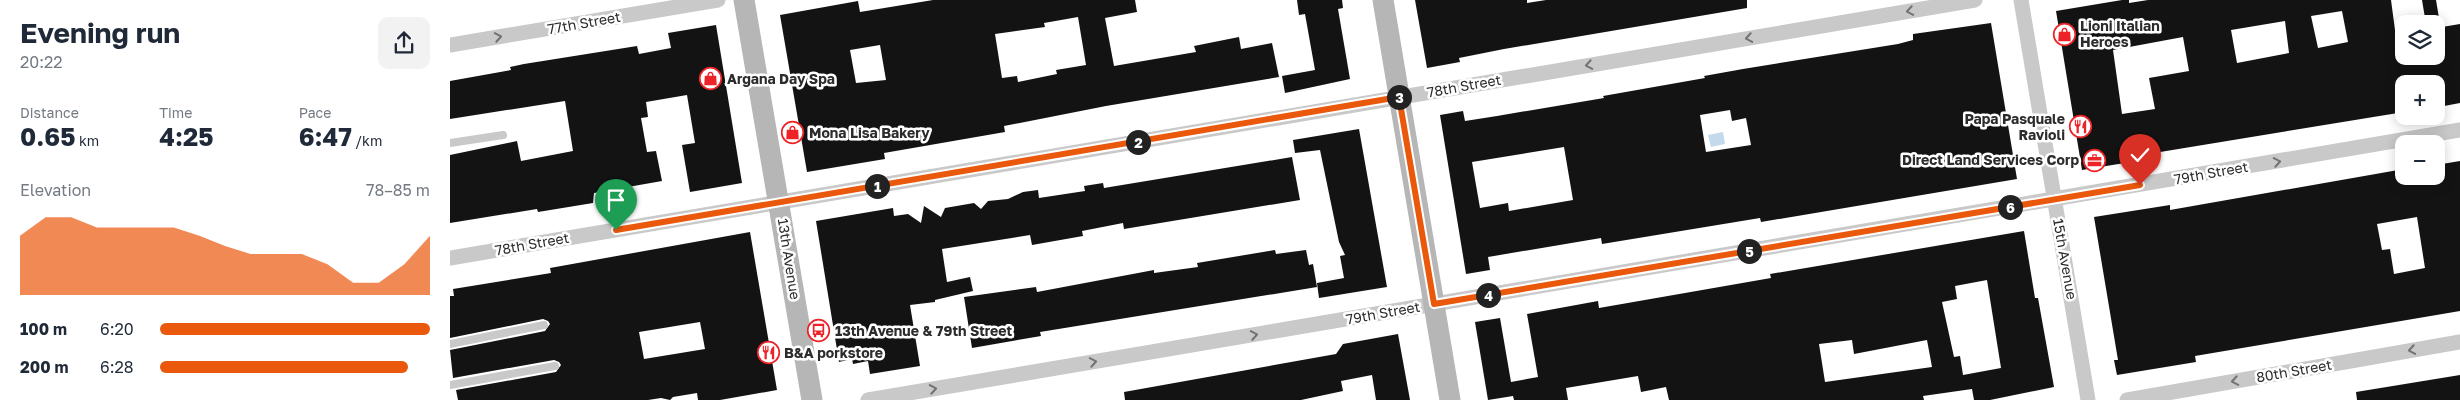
<!DOCTYPE html>
<html lang="en">
<head>
<meta charset="utf-8">
<style>
	body { margin:0; font-family:"Golos Text",sans-serif; background:#f2f2f3; color:#1f2937; height:100vh; display:flex; flex-direction:column; font-size:19px; white-space:nowrap }
	* { box-sizing:border-box; margin:0 }
	p { font-size:16px; color:#747a83 }
	.icon { flex:none; width:28px; height:28px; fill:none; stroke:currentColor; stroke-width:2; stroke-linecap:round; stroke-linejoin:round }
	.map { position:relative; flex:1; overflow:hidden }
	.side { display:flex; flex-direction:column; background:#fff; width:450px }
	.side>* { flex:none }
	.controls { position:absolute; left:1945px; top:15px; display:grid; gap:10px }
	.controls a { display:grid; place-items:center; width:50px; height:50px; border-radius:10px; background:#fff; box-shadow:0 2px 12px #0003; font-size:25px }
	.pin { position:absolute; display:grid; place-items:center; width:42px; height:42px; color:#fff; margin:-51px -21px; border-radius:50% 50% 50% 0; rotate:-45deg; box-shadow:0 0 5px #0007 }
	.pin .icon { rotate:45deg }
	.km { position:absolute; width:25px; height:25px; margin:-12px; border-radius:50%; background:#222; color:#fff; font-size:14px; line-height:25px; text-align:center }
	.round { display:grid; place-items:center; flex:none; width:52px; height:52px; border-radius:10px; background:#f2f2f3 }
	.summary { display:flex; align-items:center; justify-content:space-between; height:85px; padding:0 20px }
	h1 { font-size:28px; font-weight:700; line-height:38px }
	.figures { display:grid; grid-template-columns:repeat(3,1fr); gap:8px; height:85px; padding:5px 20px }
	.figures div { display:grid; align-content:center }
	.figures b { font-size:25px; font-weight:700 }
	.figures small { font-size:14px; font-weight:400 }
	.figures p { font-size:14px }
	.chart { height:140px; padding:10px 20px }
	.chart p { display:flex; justify-content:space-between }
	.chart svg { width:100%; height:90px; margin-top:5px; fill:#ea580c; opacity:.7 }
	ul { padding:0 20px; list-style:none; font-size:16px }
	li { display:grid; grid-template-columns:80px 60px 1fr; align-items:center; height:38px }
	li i { height:12px; border-radius:6px; background:#ea580c }
	main { display:flex; flex:1; min-height:0 }
	.map>svg:first-child { display:block }
	.water { fill:#c2daec }
	.building { fill:#131313; fill-rule:evenodd }
	.lines { fill:none; stroke-linecap:round; stroke-linejoin:round }
	.service { stroke:#c9c9c9; stroke-width:8 }
	.minor { stroke:#c9c9c9; stroke-width:15 }
	.secondary { stroke:#b6b6b6; stroke-width:21 }
	.oneway { stroke:#737373 }
	.route-casing { stroke:#fff; stroke-width:10 }
	.route { stroke:#ea580c; stroke-width:6 }
	.labels { text-anchor:middle; stroke-width:5; stroke-linejoin:round; paint-order:stroke }
	.street-label { font-size:14px; fill:#2c2c2c; stroke:#fff }
	.poi-label { font-size:14px; font-weight:bold; fill:#2c2c2c; stroke:#fff; text-anchor:start }
</style>
</head>
<body>
<main>
<section class="side">
<div class="summary"><div><h1>Evening run</h1><p>20:22</p></div><a class="round"><svg class="icon" aria-label="share" viewBox="0 0 24 24"><path d="M12 15V3M7 8l5-5 5 5M5 13v7h14v-7"/></svg></a></div>
<div class="figures">
<div><p>Distance</p><b>0.65<small> km</small></b></div>
<div><p>Time</p><b>4:25</b></div>
<div><p>Pace</p><b>6:47<small> /km</small></b></div>
</div>
<div class="chart"><p><span>Elevation</span>78–85 m</p>
<svg viewBox="0 0 160 44" preserveAspectRatio="none"><path d="M0 44V15L10 6L20 6L30 11L40 11L50 11L60 11L70 15L80 20L90 24L100 24L110 24L120 29L130 38L140 38L150 29L160 15V44z"/></svg>
</div>
<ul>
<li><b>100 m</b>6:20<i style="width:100%"></i></li>
<li><b>200 m</b>6:28<i style="width:92%"></i></li>
</ul>
</section>
<div class="map">
<svg width="2010" height="400" viewBox="0 0 2010 400">
	<rect width="100%" height="100%" fill="#fff"/>
	<!-- water -->
	<path class="water" d="M1273 132 1275 144 1261 147 1258 135Z"/>
	<!-- building -->
	<path class="building" d="M483 0H685L687 12 655 18 664 66 746 52 744 46 789 37 791 49 822 43 829 77 656 106 554 126 555 132 434 153 435 159 357 172 330 15 408 1 410 12ZM628 17 636 65 606 70 607 74 568 82 567 76 552 78 545 34 595 27 594 23ZM430 45 436 80 406 83 400 50Z
		M847 0H892L893 8 888 9 900 79 835 93 832 76 865 70 855 14 849 15Z
		M965 0H1077V3L1096 0H1297V8L1054 49 1009 58 1010 62 977 68Z
		M1672 0H1679V3L1698 0H1941L1949 60 1952 59 1953 63 1986 56V28L2010 24V103L1994 106 1990 84H1954V112L1698 154 1699 159 1632 170 1606 11ZM1892 11 1898 42 1868 48 1861 16ZM1835 21 1839 53 1787 63 1781 30ZM1733 37 1739 71 1699 78 1705 109 1672 114 1663 50Z
		M1972 0H1986L1990 24H1976Z
		M1541 23 1567 179 1311 222 1310 218 1152 244 1151 238 1038 257 1040 270 1016 274 990 115 1013 111 1015 121 1047 116 1154 98 1153 96 1255 78 1254 76 1293 69 1448 44 1463 40V34ZM1280 110 1282 121 1296 118 1301 145 1256 152 1250 115ZM1114 147 1123 200 1059 211 1058 203 1030 208 1022 162Z
		M266 25 292 183 240 192 232 145 245 143 237 95 196 102 198 117 191 118 197 152 206 151 212 181 144 193 143 203 88 212 87 209 0 223V155L67 141 71 161 123 151 115 101 0 119V81L61 70 60 67 74 64 187 46 189 54 221 48 218 33Z
		M909 129 937 287 869 298 867 283 894 278 890 256 895 255 889 242 870 150 845 153 843 140Z
		M842 157 850 200 674 229 673 223 632 231 633 236 582 245 580 235 492 249 497 282 520 277 523 291 485 300V302L460 305 470 366 420 374 418 361 403 364 402 359 389 362 366 221 443 208 444 216 458 214 471 223 474 206 491 217 495 208 524 203 531 209 538 201 558 199 573 192 588 190 589 198 635 191 634 186 653 183 654 188Z
		M2010 161V311L1745 356 1746 362 1667 375 1664 360H1668L1644 217 1720 205V210L1954 169V176H1986V165ZM1967 217 1975 268 1944 274 1940 249 1932 250 1927 224Z
		M1574 231 1585 298H1588L1604 387 1540 400H1524L1522 389 1473 396 1474 400H1219L1216 387 1191 392 1188 376 1116 388 1118 400H1064L1063 396 1038 400 1025 322 1050 318 1061 382 1088 377 1077 314 1148 301 1149 308 1321 278 1320 274ZM1537 280 1551 368 1513 375 1510 356 1504 357 1492 302 1507 299 1505 286ZM1402 340 1404 354 1477 340 1482 367 1375 382 1369 344Z
		M300 232 327 390 270 400H248L247 393 223 397 220 400 211 398 198 400H8L6 390 106 372 111 365 109 362 104 360 3 378 0 350 95 331 100 324 98 321 93 319 0 338V296H4L3 289 101 273 100 268ZM250 322 255 349 194 359 189 332Z
		M825 250 826 254 856 250 859 265 863 264 867 287 590 332 591 336 522 348 514 297 586 287 587 292 704 270V273L748 267 747 263Z
		M948 334 960 400H926L922 375 891 381 893 391 851 400H675L674 392 886 354 893 344Z
		M2010 375V400H1907L1906 392Z"/>
	<g class="lines">
		<!-- service -->
		<path class="service" d="M0 143 53 135
			M0 344 94 325
			M0 385 105 366"/>
		<!-- minor -->
		<path class="minor" d="M1571 0 1638 400
			M0 45 268 0
			M0 258 1525 0
			M418 400 2010 130
			M1677 400 2010 342"/>
		<!-- secondary -->
		<path class="secondary" d="M294 0 362 400
			M933 0 1000 400"/>
	</g>
	<!-- one-way arrows -->
	<defs><path id="oneway-chevron" d="M-2-3.5L2.5 0L-2 3.5" fill="none" stroke-width="1.6" stroke-linecap="round" stroke-linejoin="round" transform="scale(1.25)"/></defs>
	<g class="oneway">
		<use href="#oneway-chevron" transform="translate(1460 11) rotate(170)"/>
		<use href="#oneway-chevron" transform="translate(48 37) rotate(-10)"/>
		<use href="#oneway-chevron" transform="translate(1299 38) rotate(170)"/>
		<use href="#oneway-chevron" transform="translate(1139 65) rotate(170)"/>
		<use href="#oneway-chevron" transform="translate(1827 162) rotate(-10)"/>
		<use href="#oneway-chevron" transform="translate(804 335) rotate(-10)"/>
		<use href="#oneway-chevron" transform="translate(1962 350) rotate(170)"/>
		<use href="#oneway-chevron" transform="translate(643 362) rotate(-10)"/>
		<use href="#oneway-chevron" transform="translate(1785 381) rotate(170)"/>
		<use href="#oneway-chevron" transform="translate(483 389) rotate(-10)"/>
	</g>
	<g class="lines">
		<defs>
			<path id="route" d="M166 230 949 97 984 304 1690 185"/>
		</defs>
		<!-- route casing -->
		<use href="#route" class="route-casing"/>
		<!-- route -->
		<use href="#route" class="route"/>
	</g>
	<!-- icons -->
	<defs>
		<symbol id="shop-ring" viewBox="-11 -11 22 22"><circle r="9.5" fill="#fff" stroke="#ed2327" stroke-width="1.5"/><path d="M-5-2.5h2.3a2.7 3.5 0 0 1 5.4 0H5L5.5 6h-11ZM-1.5-2.5h3a1.5 2.3 0 0 0-3 0Z" fill="#ed2327"/></symbol>
		<symbol id="restaurant-ring" viewBox="-11 -11 22 22"><circle r="9.5" fill="#fff" stroke="#ed2327" stroke-width="1.5"/><path d="M-5-6h1v4h1v-4h1v4h1v-4h1v5L-1.5 .5V6h-2V.5L-5-1ZM5-6V6H3V1.5H1.5Q1.5-4 5-6Z" fill="#ed2327"/></symbol>
		<symbol id="office-ring" viewBox="-11 -11 22 22"><circle r="9.5" fill="#fff" stroke="#ed2327" stroke-width="1.5"/><path d="M-6-3h4V-5.5h4V-3h4V5H-6ZM-1-4.5V-3h2v-1.5ZM-6 0V1H6V0Z" fill="#ed2327"/></symbol>
		<symbol id="bus-ring" viewBox="-11 -11 22 22"><circle r="9.5" fill="#fff" stroke="#ed2327" stroke-width="1.5"/><path d="M-5-6H5V4H4V6H2V4H-2V6H-4V4H-5ZM-3.5-4V0h7V-4ZM-3.5 1.2v1.5H-2V1.2ZM2 1.2v1.5H3.5V1.2Z" fill="#ed2327"/></symbol>
	</defs>
	<g fill-rule="evenodd">
		<use href="#shop-ring" x="1602" y="22" width="25" height="25"/>
		<use href="#shop-ring" x="248" y="66" width="25" height="25"/>
		<use href="#restaurant-ring" x="1618" y="114" width="25" height="25"/>
		<use href="#shop-ring" x="330" y="120" width="25" height="25"/>
		<use href="#office-ring" x="1632" y="148" width="25" height="25"/>
		<use href="#bus-ring" x="356" y="318" width="25" height="25"/>
		<use href="#restaurant-ring" x="306" y="340" width="25" height="25"/>
	</g>
	<g class="labels">
		<!-- street labels -->
		<g class="street-label">
			<text transform="translate(134 23) rotate(-10)" y="5">77th Street</text>
			<text transform="translate(1014 86) rotate(-10)" y="5">78th Street</text>
			<text transform="translate(1761 173) rotate(-10)" y="5">79th Street</text>
			<text transform="translate(82 244) rotate(-10)" y="5">78th Street</text>
			<text transform="translate(339 259) rotate(81)" y="5">13th Avenue</text>
			<text transform="translate(1615 259) rotate(80)" y="5">15th Avenue</text>
			<text transform="translate(933 313) rotate(-10)" y="5">79th Street</text>
			<text transform="translate(1844 371) rotate(-10)" y="5">80th Street</text>
		</g>
		<!-- poi labels -->
		<g class="poi-label">
			<text x="1630" y="31">Lioni Italian<tspan x="1630" dy="16">Heroes</tspan></text>
			<text x="277" y="84">Argana Day Spa</text>
			<text x="1615" y="124" text-anchor="end">Papa Pasquale<tspan x="1615" dy="16">Ravioli</tspan></text>
			<text x="359" y="138">Mona Lisa Bakery</text>
			<text x="1629" y="165" text-anchor="end">Direct Land Services Corp</text>
			<text x="385" y="336">13th Avenue &amp; 79th Street</text>
			<text x="334" y="358">B&amp;A porkstore</text>
		</g>
	</g>
</svg>
<div class="controls">
<a><svg class="icon" aria-label="layers" viewBox="0 0 24 24"><path d="M12 4l9 5-9 5-9-5zM3 14l9 5 9-5"/></svg></a>
<a>+</a>
<a>−</a>
</div>
<div class="pin" style="left:166px;top:230px;background:#1e9e55"><svg class="icon" aria-label="arrive" viewBox="0 0 24 24"><path d="M6 21V4h12l-3 4 3 4H6"/></svg></div>
<div class="pin" style="left:1690px;top:185px;background:#d93025"><svg class="icon" aria-label="check" viewBox="0 0 24 24"><path d="M5 12l5 5 9-10"/></svg></div>
<b class="km" style="left:427px;top:186px">1</b>
<b class="km" style="left:688px;top:142px">2</b>
<b class="km" style="left:949px;top:97px">3</b>
<b class="km" style="left:1038px;top:295px">4</b>
<b class="km" style="left:1299px;top:251px">5</b>
<b class="km" style="left:1560px;top:207px">6</b>
</div>
</main>
</body>
</html>
